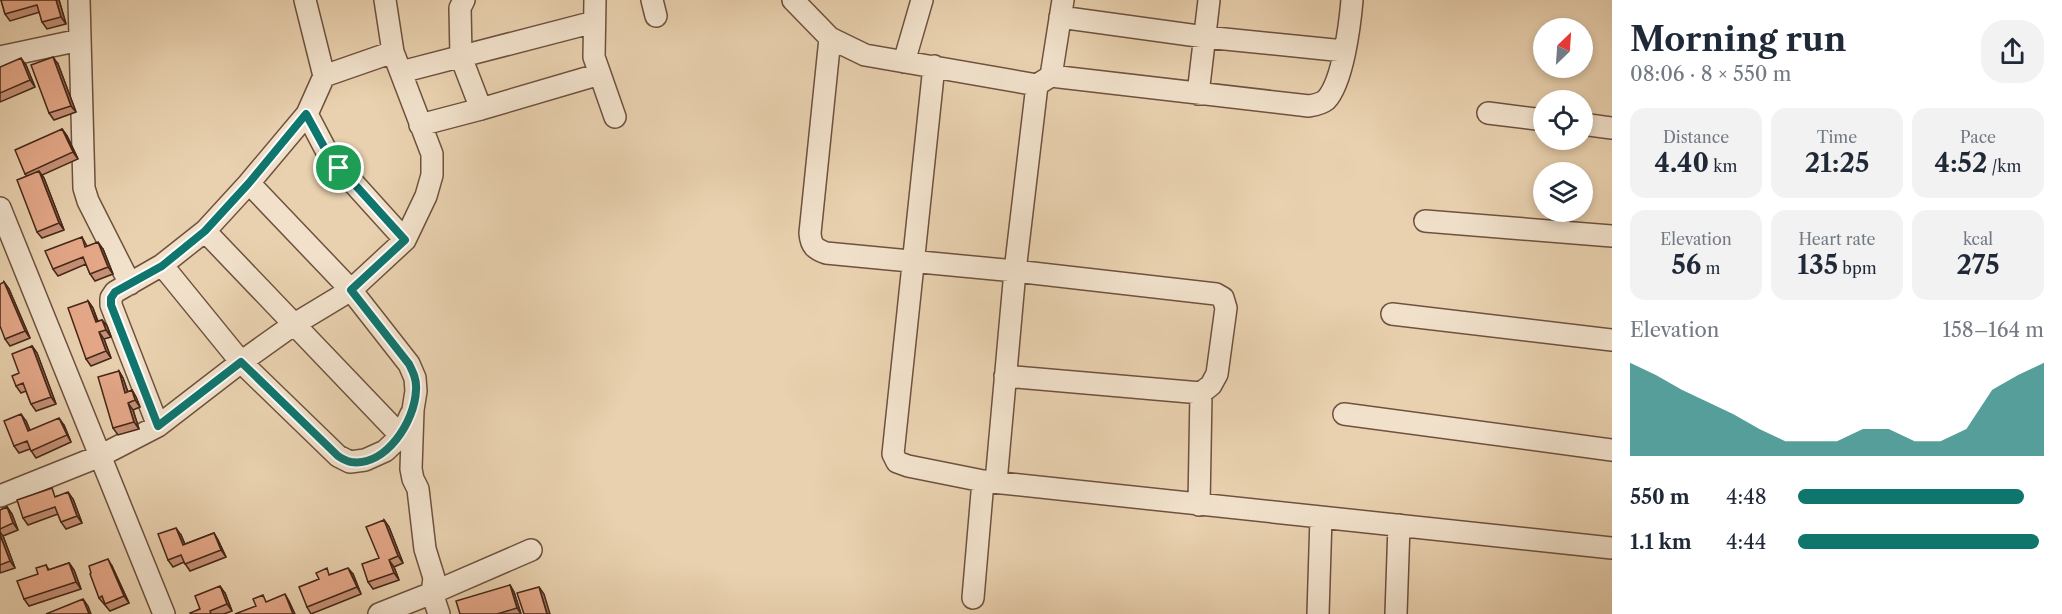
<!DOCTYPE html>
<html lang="en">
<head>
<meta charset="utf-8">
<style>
	body { margin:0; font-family:"Libre Caslon Text",serif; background:#f2f2f3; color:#1f2937; height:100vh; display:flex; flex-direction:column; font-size:22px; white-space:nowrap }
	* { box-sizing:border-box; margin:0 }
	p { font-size:20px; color:#747a83 }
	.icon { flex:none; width:33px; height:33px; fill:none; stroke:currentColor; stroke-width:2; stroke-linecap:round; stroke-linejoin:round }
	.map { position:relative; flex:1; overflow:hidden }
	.side { display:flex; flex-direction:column; background:#fff; width:450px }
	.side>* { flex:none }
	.needle { width:39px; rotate:25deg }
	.buttons { position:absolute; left:1533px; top:18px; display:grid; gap:12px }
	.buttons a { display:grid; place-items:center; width:60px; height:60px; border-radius:50%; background:#fff; box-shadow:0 3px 9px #0003; font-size:30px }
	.pin { position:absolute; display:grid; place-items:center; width:51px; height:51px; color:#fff; margin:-26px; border:3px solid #fff; border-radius:50%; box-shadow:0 2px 6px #0007 }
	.round { display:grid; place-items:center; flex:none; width:63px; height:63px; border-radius:24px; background:#f2f2f3 }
	.headline { display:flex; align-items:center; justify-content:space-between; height:102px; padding:0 18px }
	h1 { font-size:33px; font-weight:700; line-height:45px }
	.stats { display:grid; grid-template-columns:repeat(3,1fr); gap:9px; height:102px; padding:6px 18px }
	.stats div { display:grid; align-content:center; border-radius:15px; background:#f2f2f3; text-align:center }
	.stats b { font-size:26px; font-weight:700 }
	.stats small { font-size:16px; font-weight:400 }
	.stats p { font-size:16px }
	.chart { height:168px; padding:12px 18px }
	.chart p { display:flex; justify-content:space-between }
	.chart svg { width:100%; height:108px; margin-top:6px; fill:#0f766e; opacity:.7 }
	ul { padding:0 18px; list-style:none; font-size:20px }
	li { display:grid; grid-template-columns:96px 72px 1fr; align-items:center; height:45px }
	li i { height:15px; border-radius:8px; background:#0f766e }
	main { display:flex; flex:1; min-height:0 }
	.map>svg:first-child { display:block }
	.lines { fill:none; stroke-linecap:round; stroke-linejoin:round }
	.minor-casing { stroke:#6e513e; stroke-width:24 }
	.minor { stroke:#f1e1cb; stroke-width:21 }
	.wall { fill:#c59076; stroke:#452618; stroke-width:1.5 }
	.shaded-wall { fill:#a07660; stroke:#452618; stroke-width:1.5 }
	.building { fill:#e5a889; stroke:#452618; stroke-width:1.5 }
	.route-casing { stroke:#fff; stroke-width:12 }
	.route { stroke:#0f766e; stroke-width:8 }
</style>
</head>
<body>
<main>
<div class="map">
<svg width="1612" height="614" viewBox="0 0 1612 614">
	<rect width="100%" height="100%" fill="#e9d1af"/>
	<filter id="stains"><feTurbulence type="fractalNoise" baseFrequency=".00333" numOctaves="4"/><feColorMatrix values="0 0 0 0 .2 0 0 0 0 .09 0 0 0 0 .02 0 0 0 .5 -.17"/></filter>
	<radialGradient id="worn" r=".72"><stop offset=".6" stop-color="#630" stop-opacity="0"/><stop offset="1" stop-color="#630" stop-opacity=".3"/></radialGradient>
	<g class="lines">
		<defs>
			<path id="minor" d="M79 0 84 188 88 201 130 284
				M385 0 393 52 432 154V175L426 196 405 240 351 290 409 364 415 378 416 391 413 410 411 469 413 479 418 489 425 549 434 578 432 593
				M464 0 460 8 461 57 481 109
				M595 0 594 57 615 117
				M652 0 656 16
				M793 0 830 38 865 55 1037 85 1015 271 996 482
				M1060 17 1205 37 1344 51
				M830 38 810 233C811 246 815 249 826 253L1015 271 1216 294 1223 298 1226 308 1217 374 1211 385 1201 393 1005 376
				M0 57 80 40
				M904 62 922 0
				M934 66 893 454 897 462 908 466 983 481 1612 548
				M401 72 594 22
				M324 76 393 52
				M1051 76 1309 106C1315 105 1321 104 1326 100 1343 82 1350 24 1352 0
				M1040 83 1051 76 1063 0
				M1198 94 1209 0
				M1488 113 1544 120
				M307 114 329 156 405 240
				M1582 124 1612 128
				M420 125 481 109 600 74
				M0 208 164 614
				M1425 221 1612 236
				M205 231 401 436
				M162 265 241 362 293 325 351 290 249 183
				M1392 314 1612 340
				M1344 414 1612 450
				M158 426 111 305V298L115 292 162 265 205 231 249 183 307 114 324 76 305 0
				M0 496 100 456 158 426 241 362 338 456 350 462 365 460 385 451 401 436 411 414
				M1199 505 1201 393
				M432 593 531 550
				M973 598 983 481
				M379 614 432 593 439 614
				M1318 614 1321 517
				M1396 614 1399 525"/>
		</defs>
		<!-- minor casing -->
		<use href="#minor" class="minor-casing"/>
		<!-- minor -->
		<use href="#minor" class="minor"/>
	</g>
	<!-- wall -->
	<path class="wall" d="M1 0H59L66 24 47 29 42 22 40 12 10 21 5 14Z
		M58 64 76 112 54 120 49 113Z
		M26 65 35 87 0 102V67Z
		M62 129 67 136 78 159 42 175 44 178 64 230 42 238 37 232 27 176 25 174Z
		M82 237 87 246 103 249 113 274 95 281 90 274 86 264 58 276 53 269Z
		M4 282 9 289 30 338 10 346 5 339Z
		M88 301 93 308 98 321 102 320 107 326 111 337 104 339 111 358 91 366 86 359Z
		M32 346 37 353 56 404 36 411 31 404 26 391 21 393 16 386 19 373Z
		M119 371 123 378 128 392 132 390 136 397 140 407 133 410 139 429 118 435 113 428Z
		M26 421 30 430 64 425 71 442 36 458 30 449 19 453 14 446Z
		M57 496 73 499 82 523 66 529 61 522 58 514 28 525 23 518Z
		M7 507 12 514 18 530 3 536 15 568 0 573V510Z
		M384 520 389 527 403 563 394 567 399 580 373 589 368 582 379 558Z
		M214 533 218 540 226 557 190 571 184 562 173 567 168 560 181 535 185 544Z
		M69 563 74 570 81 589 29 606 24 599 38 574 46 565 49 570Z
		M112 566 129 603 110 611 99 598Z
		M331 574H353L361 594 311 614 307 607Z
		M510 585 514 592 521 614H460Z
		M225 593 232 611 224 614H191Z"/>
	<!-- shaded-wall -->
	<path class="shaded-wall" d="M56 0H59L66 24 61 17Z
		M53 57 58 64 76 112 71 106Z
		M21 58 26 65 35 87 30 80Z
		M62 129 67 136 78 159 73 152Z
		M39 171 44 178 64 230 59 223Z
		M98 242 103 249 113 274 108 267Z
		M4 282 9 289 30 338 25 331Z
		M88 301 93 308 100 329 96 322Z
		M102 320 107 326 111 337 106 330Z
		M99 332 104 339 111 358 106 351Z
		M32 346 37 353 56 404 51 397Z
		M119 371 123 378 130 399 125 393Z
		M132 390 136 397 140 407 135 400Z
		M128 403 133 410 139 429 134 422Z
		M21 414 26 421 33 438 28 431Z
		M59 418 64 425 71 442 67 435Z
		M68 492 73 499 82 523 77 516Z
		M7 507 12 514 18 530 13 523Z
		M384 520 389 527 403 563 398 556Z
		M176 528 181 535 188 552 183 545Z
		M0 532 3 536 15 568 10 561 0 535Z
		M214 533 218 540 226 557 221 550Z
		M108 559 112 566 129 603 124 596Z
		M389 560 394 567 399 580 394 573Z
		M69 563 74 570 81 589 76 582Z
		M348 568 353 574 361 594 357 587Z
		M510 585 514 592 521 614 517 608Z
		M220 586 225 593 232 611 227 604Z
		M539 587 544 594 550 614H547Z
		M285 594 289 601 295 614H293Z
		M83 599 88 606 91 614H89Z"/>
	<!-- building -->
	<path class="building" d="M1 0H56L61 17 42 22 37 5 5 14Z
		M53 57 71 106 49 113 31 65Z
		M21 58 30 80 0 93V67Z
		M62 129 73 152 25 174 15 150Z
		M39 171 59 223 37 232 17 180Z
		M82 237 85 247 98 242 108 267 90 274 83 257 53 269 45 251Z
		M4 282 25 331 5 339 0 326V284Z
		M88 301 96 322 102 320 106 330 99 332 106 351 86 359 68 308Z
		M32 346 51 397 31 404 23 383 16 386 12 376 19 373 12 354Z
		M119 371 125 393 132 390 135 400 128 403 134 422 113 428 98 377Z
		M21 414 28 431 59 418 67 435 31 451 27 441 14 446 4 421Z
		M52 488 55 497 68 492 77 516 61 522 55 507 23 518 17 500Z
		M7 507 13 523 0 529V510Z
		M384 520 398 556 389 560 394 573 368 582 362 564 379 558 366 527Z
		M176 528 183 545 214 533 221 550 185 564 181 555 168 560 158 534Z
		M0 535 10 561 0 565Z
		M108 559 124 596 105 604 102 596 99 598 90 574 91 573 89 566Z
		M69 563 76 582 24 599 17 581 38 574 36 568 46 565 48 570Z
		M327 568 329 575 348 568 357 587 307 607 299 587 319 579 316 573Z
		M510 585 517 608 497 614H460L456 601Z
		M220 586 227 604 210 611 211 614H191L190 613 200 609 195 596Z
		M539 587 547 614H524L517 593Z
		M285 594 293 614H235L256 606 253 599 263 595 266 602Z
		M83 599 89 614H46Z"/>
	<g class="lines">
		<defs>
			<path id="route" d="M306 114 329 156 405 240 351 290 409 364C413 372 417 380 416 390 415 421 386 467 351 462 346 461 341 458 338 456L241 362 158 426 111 305V298L115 292 162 266 205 231 249 183Z"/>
		</defs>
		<!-- route casing -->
		<use href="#route" class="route-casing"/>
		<!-- route -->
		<use href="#route" class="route"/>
	</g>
	<rect width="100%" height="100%" filter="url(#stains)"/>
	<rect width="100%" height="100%" fill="url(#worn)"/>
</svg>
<div class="buttons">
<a><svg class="needle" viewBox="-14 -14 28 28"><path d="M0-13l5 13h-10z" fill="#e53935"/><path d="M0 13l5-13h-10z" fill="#747a83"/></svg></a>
<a><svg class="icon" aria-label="locate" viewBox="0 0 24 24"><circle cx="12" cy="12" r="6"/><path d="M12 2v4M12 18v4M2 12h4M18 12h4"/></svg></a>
<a><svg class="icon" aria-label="layers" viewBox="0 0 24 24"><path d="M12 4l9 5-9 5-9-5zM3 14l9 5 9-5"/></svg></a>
</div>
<div class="pin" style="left:339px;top:168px;background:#1e9e55"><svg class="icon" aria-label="arrive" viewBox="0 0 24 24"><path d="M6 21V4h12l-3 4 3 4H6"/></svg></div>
</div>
<section class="side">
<div class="headline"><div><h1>Morning run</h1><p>08:06 · 8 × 550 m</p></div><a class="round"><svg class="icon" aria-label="share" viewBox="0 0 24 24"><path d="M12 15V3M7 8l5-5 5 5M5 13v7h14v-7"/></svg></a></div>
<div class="stats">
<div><p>Distance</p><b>4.40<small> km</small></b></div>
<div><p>Time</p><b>21:25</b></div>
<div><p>Pace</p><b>4:52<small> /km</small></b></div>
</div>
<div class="stats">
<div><p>Elevation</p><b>56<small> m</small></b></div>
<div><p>Heart rate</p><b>135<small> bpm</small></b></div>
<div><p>kcal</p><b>275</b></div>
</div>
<div class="chart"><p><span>Elevation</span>158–164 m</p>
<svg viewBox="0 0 160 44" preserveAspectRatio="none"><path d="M0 44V6L10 11L20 17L30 22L40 27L50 33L60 38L70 38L80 38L90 33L100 33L110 38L120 38L130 33L140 17L150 11L160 6V44z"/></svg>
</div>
<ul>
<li><b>550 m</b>4:48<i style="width:92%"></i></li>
<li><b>1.1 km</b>4:44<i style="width:98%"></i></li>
</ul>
</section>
</main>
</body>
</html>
